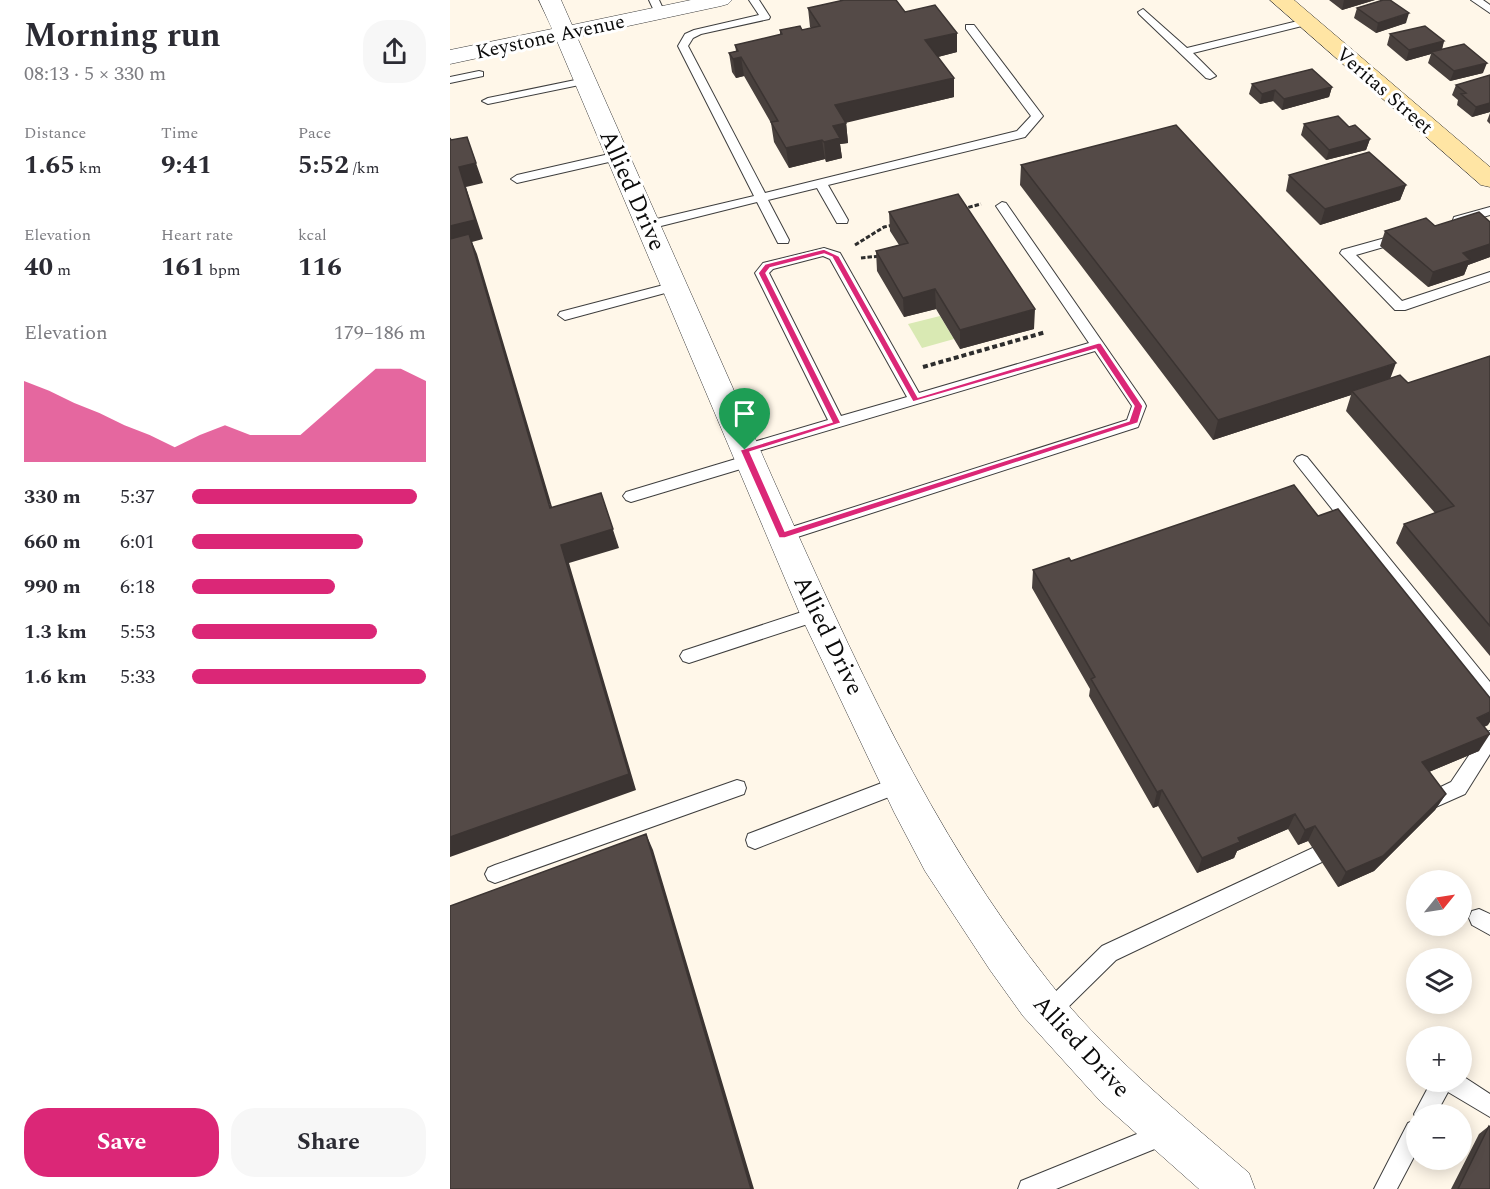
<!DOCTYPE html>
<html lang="en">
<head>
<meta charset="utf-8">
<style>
	body { margin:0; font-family:Spectral,serif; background:#f7f7f7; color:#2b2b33; height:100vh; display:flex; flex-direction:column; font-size:22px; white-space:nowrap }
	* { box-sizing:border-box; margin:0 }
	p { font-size:20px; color:#7c7c81 }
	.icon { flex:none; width:33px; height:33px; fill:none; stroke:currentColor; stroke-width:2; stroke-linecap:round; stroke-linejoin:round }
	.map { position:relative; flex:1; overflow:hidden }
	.drawer { display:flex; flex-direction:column; background:#fff; width:450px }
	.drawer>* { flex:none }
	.needle { width:39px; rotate:60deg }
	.controls { position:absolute; left:956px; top:870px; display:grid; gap:12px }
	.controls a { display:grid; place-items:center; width:66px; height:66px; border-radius:50%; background:#fff; box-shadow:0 3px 15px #0003; font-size:30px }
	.pin { position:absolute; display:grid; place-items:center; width:51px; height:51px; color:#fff; margin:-62px -26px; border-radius:50% 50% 50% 0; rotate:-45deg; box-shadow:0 0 6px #0007 }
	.pin .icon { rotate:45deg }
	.round { display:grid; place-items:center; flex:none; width:63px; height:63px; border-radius:24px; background:#f7f7f7 }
	.headline { display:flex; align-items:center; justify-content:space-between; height:102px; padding:0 24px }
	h1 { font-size:33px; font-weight:700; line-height:45px }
	.figures { display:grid; grid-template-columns:repeat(3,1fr); gap:9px; height:102px; padding:6px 24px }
	.figures div { display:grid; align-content:center }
	.figures b { font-size:26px; font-weight:700 }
	.figures small { font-size:16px; font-weight:400 }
	.figures p { font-size:16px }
	.chart { height:168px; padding:12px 24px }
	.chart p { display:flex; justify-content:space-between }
	.chart svg { width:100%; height:108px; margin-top:6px; fill:#db2777; opacity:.7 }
	.primary-button { display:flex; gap:12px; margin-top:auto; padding:12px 24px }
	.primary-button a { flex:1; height:69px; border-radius:24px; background:#db2777; color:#fff; font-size:24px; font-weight:700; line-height:69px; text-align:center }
	.primary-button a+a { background:#f7f7f7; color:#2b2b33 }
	ul { padding:0 24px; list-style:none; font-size:20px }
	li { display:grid; grid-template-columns:96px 72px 1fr; align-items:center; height:45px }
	li i { height:15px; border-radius:8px; background:#db2777 }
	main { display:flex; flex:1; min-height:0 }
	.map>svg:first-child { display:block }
	.green { fill:#d9e9b3 }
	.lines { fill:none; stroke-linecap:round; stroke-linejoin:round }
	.lane-casing { stroke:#3e3e3e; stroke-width:2 }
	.street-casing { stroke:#3e3e3e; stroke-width:1 }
	.secondary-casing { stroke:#2d2d2d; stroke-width:1 }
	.path-far1 { stroke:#2d2d2d; stroke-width:3; stroke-dasharray:4.5 2; stroke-linecap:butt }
	.path { stroke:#2d2d2d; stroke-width:4; stroke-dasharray:5 3; stroke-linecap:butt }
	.lane { fill:#fff; fill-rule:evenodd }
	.street { fill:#fff; fill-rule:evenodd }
	.secondary { fill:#ffe5a4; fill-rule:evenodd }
	.wall { fill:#48403d }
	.shaded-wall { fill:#3b3432 }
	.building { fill:#544a47; stroke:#3b3432; stroke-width:1.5 }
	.route { fill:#db2777; stroke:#fff; stroke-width:1.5; fill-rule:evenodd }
	.labels { text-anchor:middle; stroke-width:6; stroke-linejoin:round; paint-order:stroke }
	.far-street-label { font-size:20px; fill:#0b0b0b; stroke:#fff }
	.street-label { font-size:24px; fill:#0b0b0b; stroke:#fff }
</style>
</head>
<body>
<main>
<section class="drawer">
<div class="headline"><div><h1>Morning run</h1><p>08:13 · 5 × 330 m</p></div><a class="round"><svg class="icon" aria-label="share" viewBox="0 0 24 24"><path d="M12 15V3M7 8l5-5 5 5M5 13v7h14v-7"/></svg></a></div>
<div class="figures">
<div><p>Distance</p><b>1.65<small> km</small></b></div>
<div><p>Time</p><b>9:41</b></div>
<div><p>Pace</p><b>5:52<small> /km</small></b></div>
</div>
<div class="figures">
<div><p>Elevation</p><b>40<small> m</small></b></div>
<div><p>Heart rate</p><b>161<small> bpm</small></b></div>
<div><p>kcal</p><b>116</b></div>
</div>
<div class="chart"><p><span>Elevation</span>179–186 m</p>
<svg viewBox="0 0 160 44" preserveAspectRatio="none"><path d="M0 44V11L10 15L20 20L30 24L40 29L50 33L60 38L70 33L80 29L90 33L100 33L110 33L120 24L130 15L140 6L150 6L160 11V44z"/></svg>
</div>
<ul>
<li><b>330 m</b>5:37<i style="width:96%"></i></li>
<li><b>660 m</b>6:01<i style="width:73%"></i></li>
<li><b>990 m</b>6:18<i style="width:61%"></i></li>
<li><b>1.3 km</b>5:53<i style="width:79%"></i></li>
<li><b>1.6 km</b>5:33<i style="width:100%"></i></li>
</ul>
<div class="primary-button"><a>Save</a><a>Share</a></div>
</section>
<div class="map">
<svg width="1040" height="1189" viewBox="0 0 1040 1189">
	<rect width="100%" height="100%" fill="#fff7e9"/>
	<!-- green -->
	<path class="green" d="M490 316 504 339 472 348 458 324Z"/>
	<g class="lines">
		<defs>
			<path id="lane" d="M199 0H209L215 13 214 15H206Z
				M299 0H309L320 17 319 19 251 34 243 38 238 46 315 193 567 131 581 116 516 29V25H524L593 116 575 137 378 185 398 220 397 223H387L367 188 318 200 339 240 338 243H328L307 202 199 229 194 228 193 225 194 222 304 196 228 46 235 34 244 30 309 15Z
				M1021 0H1033L1040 5V13Z
				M693 9 737 48 856 19 861 22 860 24 743 53 766 76 760 79 756 78 689 14 688 12Z
				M29 71 33 72V76L0 83V77Z
				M135 78 141 81 139 83 38 104 32 101 38 98Z
				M168 152 174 156 172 159 67 183 61 179 67 175Z
				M552 202 556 203 694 402 696 406 688 427 332 542 326 540 324 536 326 532 677 420 682 406 645 351 295 455 290 454 287 450 290 446 378 420 305 273 313 263 374 248 390 253 469 393 639 343 546 206ZM373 256 380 259 457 397 391 416 319 273 323 269Z
				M1040 207V215L1009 224 1003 220 1004 217Z
				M953 233 958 234 959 237 958 240 906 255 952 301 1040 272V281L955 310H945L890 253 892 250Z
				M225 282 232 286 230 289 115 320 108 315 110 312Z
				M299 455 304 457 307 461 304 465 181 502 176 500 173 496 176 492Z
				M852 455 857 457 1040 682V702L1034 700 847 465 844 461 847 457Z
				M367 607 373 609 375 614 373 619 239 663 233 661 230 656 233 651Z
				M1040 731V754L1015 794 979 810 972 808 970 802 972 796 1001 782 1034 733Z
				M450 776 457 778 459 784 457 790 305 849 298 846 296 840 298 834Z
				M287 780 294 782 296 788 294 794 45 883 38 880 35 874 38 868 45 865Z
				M867 846 874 849 877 855 874 861 666 960 605 1020 598 1023 591 1020 588 1013 591 1006 652 946Z
				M1029 909 1040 914V935L1022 925 1019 918 1022 911Z
				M1011 1075 1040 1094V1117L998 1092 986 1114H966V1118L964 1114 981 1082H1011Z
				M966 1120V1153L947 1189H924L958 1123Z
				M714 1123 722 1126 725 1134 722 1142 606 1189H568L571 1181Z"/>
			<path id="street" d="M89 0H111L122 25 241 0H282L278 4 271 6 127 37C192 184 258 331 323 479 402 655 479 831 600 983 658 1056 729 1113 799 1173L805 1189H749L651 1102 573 1016 540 970 475 871 444 812 350 614 107 41 0 64V50L102 29Z"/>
			<path id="secondary" d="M820 0H844L1040 167V187L1031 185Z"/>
		</defs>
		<!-- lane casing -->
		<use href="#lane" class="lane-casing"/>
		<!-- street casing -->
		<use href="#street" class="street-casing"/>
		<!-- secondary casing -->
		<use href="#secondary" class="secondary-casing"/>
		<!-- path-far1 -->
		<path class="path-far1" d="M512 209 531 204
			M405 245 434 227 443 225
			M411 258 430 256"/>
		<!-- path -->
		<path class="path" d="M473 367 596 332"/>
		<!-- lane -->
		<use href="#lane" class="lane"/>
		<!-- street -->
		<use href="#street" class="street"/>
		<!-- secondary -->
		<use href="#secondary" class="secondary"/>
	</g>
	<!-- wall -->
	<path class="wall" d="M879 0H925L892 10Z
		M358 8 455 12 507 33V52L488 57 504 97 396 122 398 143 390 144 392 158 376 162 375 159 339 168 324 142 321 123 294 76 286 78 282 72 279 53 286 51 285 45 330 35V30H352L361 28 360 27Z
		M907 8 956 23 926 33 904 18Z
		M940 34 994 41 992 50 1033 73 1000 81 978 63 981 54 956 61 937 45Z
		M1040 75V112L1022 117 1007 105 1008 100 1002 95 1006 85Z
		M802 84 882 87 879 97 832 110 823 101 810 104 799 94Z
		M1040 113V124L1037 121Z
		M854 124 899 127 920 139 916 150 876 160 851 135Z
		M571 165 940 379 958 383 1040 356V656L946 543 954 524 985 513 896 411 901 395 763 440 570 185Z
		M839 175 956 185 950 200 870 225 836 191Z
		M439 212 584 329 510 349 486 309 454 317 427 271 426 251 449 245 440 231Z
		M1040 222V257L1018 265 1014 275 978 287 930 246 935 231Z
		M868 516 1038 725 1034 727 1029 751 979 772 996 794 985 810 924 871 888 887 858 841 848 845 838 829 787 851 784 858 747 873 708 806 703 808 639 696 640 689 582 588 583 570 621 561Z
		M1039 1126 1040 1189H1001L1029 1134Z"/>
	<!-- shaded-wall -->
	<path class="shaded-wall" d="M894 0H925L892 10Z
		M959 13 956 23 926 33 928 23Z
		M507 33V52L476 60 475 40Z
		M994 41 991 51 981 52V54L956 61 959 50Z
		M291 57 294 76 286 78 283 59Z
		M1037 63 1033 73 1000 81 1004 71Z
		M504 78V97L387 125 385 105Z
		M882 87 879 97 832 110 834 99Z
		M825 90 823 101 810 104 812 94Z
		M1040 103V112L1022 117 1026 107Z
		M396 123 398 143 390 144 392 158 376 162 374 142 383 126Z
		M17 137 33 183 16 187 33 239 22 242 27 254 108 527 0 247V226L9 167Z
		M920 139 916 150 876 160 879 150Z
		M372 140 375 159 339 168 336 148Z
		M956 185 950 200 870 225 875 209Z
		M1040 244V257L1018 265 1014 275 978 287 983 272 1013 253Z
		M485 289 486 309 454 317 453 298Z
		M585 309 584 329 510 349V330Z
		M946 363 939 382 902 391 901 395 763 440 768 420Z
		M151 493 169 548 119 563 186 790 0 857V837L111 545Z
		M1040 712V722L1038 725 1016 735 1027 718Z
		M1040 734 1029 751 962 779 972 762Z
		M712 790 708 806 703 808 707 792Z
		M996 794 985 810 924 871 888 887 896 872Z
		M845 814 838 829 787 851 784 858 747 873 752 858 788 838Z
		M865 826 858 841 848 845 855 830Z
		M196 834 203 850 304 1189H301Z"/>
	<!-- building -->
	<path class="building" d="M394 0H446L455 12 485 5 507 33 475 40 504 78 385 105 396 123 383 126 390 138 374 142 372 140 336 148 321 122 328 121 291 57 283 59 279 53 288 51 285 45 332 34 330 30 350 26 352 30 370 26 358 8Z
		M933 0H940L959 13 928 23 907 8Z
		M975 26 994 41 959 50 940 34Z
		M1014 44 1037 63 1004 71 981 52Z
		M862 69 882 87 834 99 825 90 812 94 802 84Z
		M1040 75V103L1026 107 1011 94 1016 93 1006 85Z
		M888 116 899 127 905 125 920 139 879 150 854 124Z
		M726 125 946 363 768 420 571 165Z
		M17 137 26 163 9 167 25 220 0 226V138L1 140Z
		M919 152 956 185 875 209 839 175Z
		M508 194 585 309 510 330 485 289 453 298 426 251 458 243 439 212Z
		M1029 212 1040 222V244L1013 253 1020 260 983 272 935 231 976 218 985 226Z
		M19 234 100 508 151 493 163 529 111 545 179 774 0 837V239Z
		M1040 356V626L954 524 1004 506 902 391 950 375 958 383Z
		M844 485 868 516 888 509 1040 698V712L1027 718 1040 734 972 762 996 794 933 856 896 872 865 826 855 830 845 814 788 838 790 842 752 858 712 790 707 792 641 679 645 677 583 570 619 558 621 561Z
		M196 834 301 1189H0V906Z
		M1039 1126 1040 1127V1189H1008Z"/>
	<!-- route -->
	<path class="route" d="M374 249 389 256 468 397 648 343H651L693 406 688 423 335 538H329L290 450 382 422 308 273 315 264ZM374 254 382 257 463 402 646 349 684 406 679 421 335 531 300 452 391 423 316 273 320 268Z"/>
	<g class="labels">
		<!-- far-street labels -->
		<g class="far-street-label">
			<text transform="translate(100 36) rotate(-12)" y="7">Keystone Avenue</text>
			<text transform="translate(935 90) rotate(41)" y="7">Veritas Street</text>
		</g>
		<!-- street labels -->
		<g class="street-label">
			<text transform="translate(183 190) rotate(66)" y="8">Allied Drive</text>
			<text transform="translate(379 635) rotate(64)" y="8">Allied Drive</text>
			<text transform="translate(632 1046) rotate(47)" y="8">Allied Drive</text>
		</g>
	</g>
</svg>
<div class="controls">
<a><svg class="needle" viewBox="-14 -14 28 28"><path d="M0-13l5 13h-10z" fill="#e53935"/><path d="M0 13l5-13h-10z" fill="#7c7c81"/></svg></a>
<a><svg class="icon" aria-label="layers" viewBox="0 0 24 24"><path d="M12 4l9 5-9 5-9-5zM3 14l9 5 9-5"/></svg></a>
<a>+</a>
<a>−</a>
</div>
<div class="pin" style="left:295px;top:450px;background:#1e9e55"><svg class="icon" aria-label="arrive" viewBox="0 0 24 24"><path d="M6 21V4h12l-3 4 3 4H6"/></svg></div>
</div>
</main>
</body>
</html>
